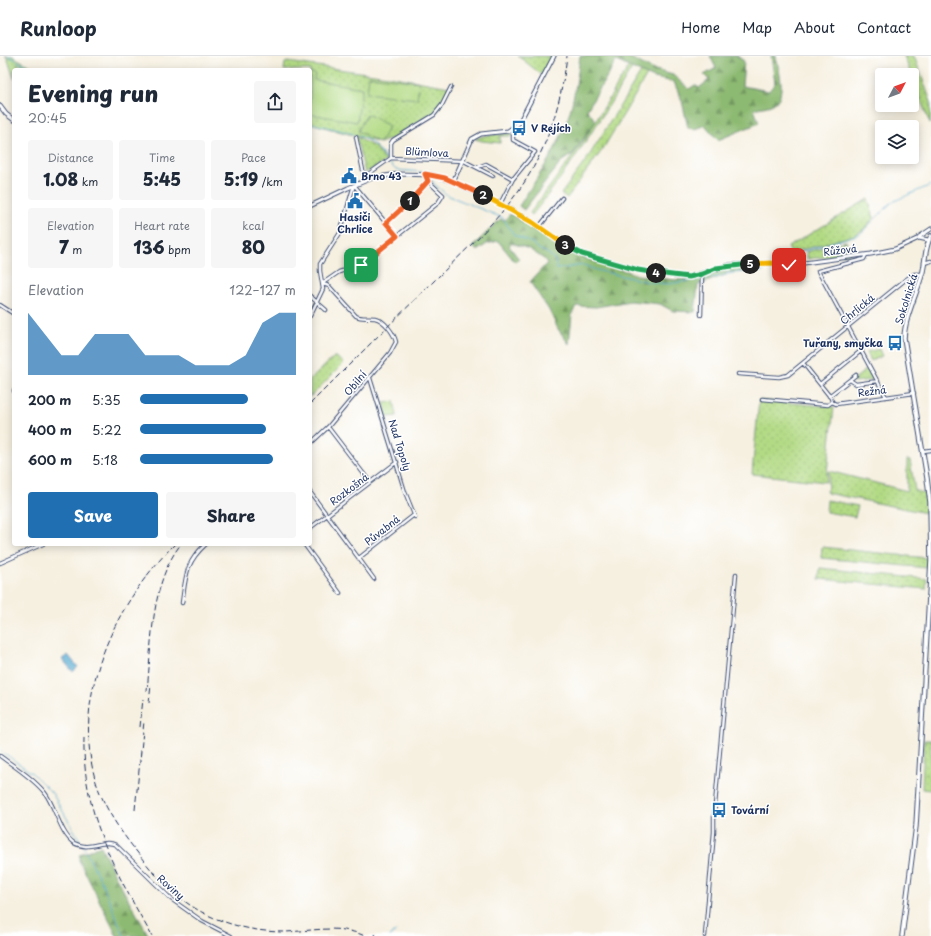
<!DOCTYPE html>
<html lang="en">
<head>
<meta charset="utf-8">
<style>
	body { margin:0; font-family:"Playpen Sans",sans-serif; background:#f6f6f7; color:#1f2937; height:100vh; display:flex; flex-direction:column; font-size:15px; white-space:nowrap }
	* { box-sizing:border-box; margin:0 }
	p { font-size:13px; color:#747a83 }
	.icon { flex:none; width:22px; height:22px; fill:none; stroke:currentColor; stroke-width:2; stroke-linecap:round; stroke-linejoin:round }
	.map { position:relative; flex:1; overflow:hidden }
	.details { position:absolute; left:12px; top:12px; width:300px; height:478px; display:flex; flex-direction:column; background:#fff; border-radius:4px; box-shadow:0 2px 10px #0003 }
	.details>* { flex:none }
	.needle { width:26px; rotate:49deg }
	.fabs { position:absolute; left:875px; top:12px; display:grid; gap:8px }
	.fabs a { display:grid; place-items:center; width:44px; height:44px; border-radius:4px; background:#fff; box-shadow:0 2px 10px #0003; font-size:20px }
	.pin { position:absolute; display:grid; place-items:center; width:34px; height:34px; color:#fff; margin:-17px; border-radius:8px; box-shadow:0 2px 6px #0006 }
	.km { position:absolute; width:20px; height:20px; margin:-10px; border-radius:50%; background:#222; color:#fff; font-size:11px; line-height:20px; text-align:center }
	.round { display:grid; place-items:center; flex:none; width:42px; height:42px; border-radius:4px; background:#f6f6f7 }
	.head { display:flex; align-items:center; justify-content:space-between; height:68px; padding:0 16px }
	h1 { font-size:22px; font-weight:800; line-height:30px }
	.figures { display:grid; grid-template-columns:repeat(3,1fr); gap:6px; height:68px; padding:4px 16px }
	.figures div { display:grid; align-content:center; border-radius:4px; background:#f6f6f7; text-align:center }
	.figures b { font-size:17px; font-weight:800 }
	.figures small { font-size:11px; font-weight:400 }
	.figures p { font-size:11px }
	.chart { height:112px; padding:8px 16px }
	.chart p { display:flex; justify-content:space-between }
	.chart svg { width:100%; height:72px; margin-top:4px; fill:#1f6fb2; opacity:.7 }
	.cta { display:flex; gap:8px; margin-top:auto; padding:8px 16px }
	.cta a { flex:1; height:46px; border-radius:4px; background:#1f6fb2; color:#fff; font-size:16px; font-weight:800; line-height:46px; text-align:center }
	.cta a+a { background:#f6f6f7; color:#1f2937 }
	ul { padding:0 16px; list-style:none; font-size:13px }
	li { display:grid; grid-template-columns:64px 48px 1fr; align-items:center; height:30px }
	li i { height:10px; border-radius:5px; background:#1f6fb2 }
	header { display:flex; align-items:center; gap:24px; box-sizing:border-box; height:56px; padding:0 20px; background:#fff; border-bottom:1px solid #e0e1e3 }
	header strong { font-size:19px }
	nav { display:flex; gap:22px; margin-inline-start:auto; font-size:14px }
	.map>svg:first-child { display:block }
	.green { fill:url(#green-dots); stroke:#668471 }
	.forest { fill:url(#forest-firs); stroke:#547468 }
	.pitch { fill:#b2da84; stroke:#668471 }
	.water { fill:#53a9cf; stroke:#376c96 }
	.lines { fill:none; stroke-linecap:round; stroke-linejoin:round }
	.stream { stroke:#53a9cf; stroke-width:1 }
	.minor-casing { stroke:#3c4c72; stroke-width:4.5 }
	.tertiary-casing { stroke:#3c4c72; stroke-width:5 }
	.secondary-casing { stroke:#3c4c72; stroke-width:5.5 }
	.minor { stroke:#fff; stroke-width:2.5 }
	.tertiary { stroke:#fff; stroke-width:3 }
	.secondary { stroke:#fff; stroke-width:3.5 }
	.rail { stroke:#1b2f5e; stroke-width:1; stroke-dasharray:6 3; stroke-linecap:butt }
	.split-1-casing { stroke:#fff; stroke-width:8 }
	.split-2-casing { stroke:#fff; stroke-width:8 }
	.split-3-casing { stroke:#fff; stroke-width:8 }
	.split-4-casing { stroke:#fff; stroke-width:8 }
	.split-5-casing { stroke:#fff; stroke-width:8 }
	.split-6-casing { stroke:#fff; stroke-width:8 }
	.split-1 { stroke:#f0652b; stroke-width:5 }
	.split-2 { stroke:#f0652b; stroke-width:5 }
	.split-3 { stroke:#f5b400; stroke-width:5 }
	.split-4 { stroke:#22a559; stroke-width:5 }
	.split-5 { stroke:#22a559; stroke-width:5 }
	.split-6 { stroke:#f5b400; stroke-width:5 }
	.labels { text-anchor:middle; stroke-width:3; stroke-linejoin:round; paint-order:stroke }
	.poi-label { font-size:10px; font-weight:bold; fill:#1b2f5e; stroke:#fff; text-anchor:start }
	.street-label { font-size:10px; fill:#1b2f5e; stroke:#fff }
</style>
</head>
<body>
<header>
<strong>Runloop</strong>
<nav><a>Home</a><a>Map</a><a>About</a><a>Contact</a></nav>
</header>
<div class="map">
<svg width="931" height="880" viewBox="0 0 931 880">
	<defs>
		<pattern id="green-dots" width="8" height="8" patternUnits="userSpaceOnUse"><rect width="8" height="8" fill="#b2da84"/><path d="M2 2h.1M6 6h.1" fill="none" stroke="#98bb74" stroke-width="1.8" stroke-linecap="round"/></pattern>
		<pattern id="forest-firs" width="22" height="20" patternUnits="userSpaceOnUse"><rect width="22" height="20" fill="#8dba72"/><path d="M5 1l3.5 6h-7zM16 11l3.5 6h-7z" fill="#729861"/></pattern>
	</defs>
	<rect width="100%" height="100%" fill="#fff"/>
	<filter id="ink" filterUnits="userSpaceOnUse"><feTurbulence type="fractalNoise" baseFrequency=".025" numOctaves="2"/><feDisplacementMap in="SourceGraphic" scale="8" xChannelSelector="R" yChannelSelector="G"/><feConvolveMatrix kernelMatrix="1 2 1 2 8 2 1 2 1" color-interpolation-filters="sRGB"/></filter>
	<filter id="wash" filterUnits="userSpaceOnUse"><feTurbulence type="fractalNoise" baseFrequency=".012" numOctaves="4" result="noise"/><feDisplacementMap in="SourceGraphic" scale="16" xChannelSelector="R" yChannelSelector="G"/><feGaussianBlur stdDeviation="0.9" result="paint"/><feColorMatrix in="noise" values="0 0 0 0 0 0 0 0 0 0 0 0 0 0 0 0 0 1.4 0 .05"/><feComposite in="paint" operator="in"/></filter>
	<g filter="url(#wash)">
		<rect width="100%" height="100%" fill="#f6f0e0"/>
		<!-- green -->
		<path class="green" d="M5 0H12L38 14H30L17 7 19 14H14V23L7 1Z
			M518 0H552L542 19Z
			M904 0H914L931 46 930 68Z
			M288 6 395 21 449 31 439 52 434 57 391 83 380 87 310 67V14H284L285 7Z
			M629 10 632 12C601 63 570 112 532 159L530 157 583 86Z
			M641 16 647 19 603 93 567 142 561 138 587 103Z
			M512 77V80H500V87L482 85 475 83 483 80Z
			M356 81 375 91 386 105 365 117Z
			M868 143 874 162 863 174 855 179 791 197 788 191Z
			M846 185 850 198 808 203 806 196Z
			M879 293 882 300 871 305 867 296Z
			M335 300 344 307 310 341V324Z
			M867 313 873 321 872 324 855 326 853 324Z
			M759 344 834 351 826 426 752 418Z
			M907 403 910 404 915 435 925 437 926 457 827 437 829 415 907 435Z
			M827 444 858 450 855 461 826 456Z
			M822 491 927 502V512L821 502Z
			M820 512 927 523 926 533 819 523Z
			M924 684H931V734L922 733Z"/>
		<!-- forest -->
		<path class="forest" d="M580 0H627L652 13 673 19 689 33 695 29 699 32 709 24 704 19 716 12 710 0H737L744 5 742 30 769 35 775 27 771 0H776C778 13 788 39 773 48 768 51 759 51 754 53L759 67 718 84 705 69 695 73 688 72 682 45 674 26 654 22 616 5 587 54 596 65 573 98 562 105 524 154 519 150C534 126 552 102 563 75 573 52 577 25 580 0Z
			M510 158 575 199 638 219 675 224 696 222 730 212 745 211 742 216H726V219L698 229 695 256 673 255 660 248 630 245 596 251 576 250 572 258 569 288 558 273 549 254 530 226 547 207 544 203 529 193 512 187 509 190 519 203 515 206 498 185 487 188 477 195 474 192 473 190 500 163 504 165Z
			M101 790 117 823 149 880H117L79 804 80 798Z"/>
		<!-- pitch -->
		<path class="pitch" d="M310 17 315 18 314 24 362 32 357 66 310 58Z
			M369 20 419 26 417 43 367 37Z
			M367 58 389 70 380 87 358 75Z
			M394 345 397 360 387 361 384 347Z"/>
		<!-- water -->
		<path class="water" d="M68 599 78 611 73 616 62 603Z"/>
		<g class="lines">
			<!-- stream -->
			<path class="stream" d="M8 0 35 14
				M310 67C328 72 359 76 373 88 382 96 387 106 396 114L422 116
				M430 121 434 128 447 139 503 162 514 179 532 187 539 193 549 198 555 204 557 213 584 209 596 214 649 226 667 228 718 221 732 217 763 215 771 209
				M773 207 791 199 860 178 892 146 931 129
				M0 694 33 718 52 737 82 788
				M84 791 85 793
				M86 796 102 827 124 880
				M390 880 396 876"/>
		</g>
	</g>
	<g filter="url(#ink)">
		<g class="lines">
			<defs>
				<path id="minor" d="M356 81 365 124
					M391 102 464 105 493 120
					M478 111 486 108 513 123
					M364 121 391 102V87L393 84 434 59 442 49 451 31
					M354 129 397 180
					M500 148 513 123 535 96 513 84V73
					M386 167 408 147 428 125
					M539 171 562 142
					M866 199 864 203 818 215 886 341
					M924 207 931 205
					M323 227 339 216 361 209 438 147 443 139 428 125 425 118
					M310 240 326 254
					M0 249 14 258
					M701 259 702 218
					M310 260 323 233 320 215V208L340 177 354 129
					M803 307 831 342 832 346 836 348 914 337
					M738 318 779 321 788 319 905 224 914 218H922
					M370 322 405 436 415 461
					M850 324 856 328 878 325
					M820 328 862 294
					M14 334V335
					M829 340 856 319
					M762 343 828 349 832 346
					M328 371 370 426
					M310 388 328 371 390 297 396 286C394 277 384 264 375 262 368 261 362 263 356 260L329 230 323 228
					M923 395 931 394
					M310 436 374 523
					M310 472 397 406
					M304 488 340 537
					M359 502 414 459
					M0 507 43 488
					M182 547C186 520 185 507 206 488
					M0 700C15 711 33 722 45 737 55 750 61 779 74 787 90 796 103 782 116 789L171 843 202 865 231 880
					M705 880 714 776V760L736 518"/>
				<path id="tertiary" d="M0 50 6 58 14 64
					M453 126 472 83 481 78 508 75 519 67 554 0
					M310 150 348 132 372 122 398 118 433 119 453 126 500 148 532 166 571 193 582 198 638 214 675 220 689 221 730 209 768 207 789 209 871 198 895 193 919 182 928 184
					M919 181 931 173"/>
				<path id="secondary" d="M902 880 916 770 931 505 930 446 927 422 904 282C905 261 916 240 922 219 926 206 924 192 931 180"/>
			</defs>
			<!-- minor casing -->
			<use href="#minor" class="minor-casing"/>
			<!-- tertiary casing -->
			<use href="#tertiary" class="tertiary-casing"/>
			<!-- secondary casing -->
			<use href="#secondary" class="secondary-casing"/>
			<!-- minor -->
			<use href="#minor" class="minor"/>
			<!-- tertiary -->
			<use href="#tertiary" class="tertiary"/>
			<!-- secondary -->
			<use href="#secondary" class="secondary"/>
			<!-- rail -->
			<path class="rail" d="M310 348C351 307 392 266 433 226 468 191 508 157 533 112 552 77 562 40 567 0
				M175 488C114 548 69 643 97 729 106 755 121 776 137 796 159 825 183 850 217 863 239 872 262 876 285 876 313 875 338 868 365 880
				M147 635C152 588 150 527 181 488
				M149 647 151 629
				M140 671 143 643
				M84 681C82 758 115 815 152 880
				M135 754 144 665
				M375 878 376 880"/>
		</g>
	</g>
	<g class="lines" filter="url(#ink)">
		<defs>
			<path id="split-1" d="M361 209 397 180 386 167 410 145"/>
			<path id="split-2" d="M410 145 428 125 425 118 445 122 483 139"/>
			<path id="split-3" d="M483 139 532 166 565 189"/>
			<path id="split-4" d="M565 189 582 198 638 214 656 217"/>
			<path id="split-5" d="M656 217 689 221 702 218 716 212 750 208"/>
			<path id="split-6" d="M750 208 770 207 789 209"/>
		</defs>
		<!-- split-1 casing -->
		<use href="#split-1" class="split-1-casing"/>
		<!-- split-2 casing -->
		<use href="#split-2" class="split-2-casing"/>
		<!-- split-3 casing -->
		<use href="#split-3" class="split-3-casing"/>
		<!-- split-4 casing -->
		<use href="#split-4" class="split-4-casing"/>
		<!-- split-5 casing -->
		<use href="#split-5" class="split-5-casing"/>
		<!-- split-6 casing -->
		<use href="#split-6" class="split-6-casing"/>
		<!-- split-1 -->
		<use href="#split-1" class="split-1"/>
		<!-- split-2 -->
		<use href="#split-2" class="split-2"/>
		<!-- split-3 -->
		<use href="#split-3" class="split-3"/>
		<!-- split-4 -->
		<use href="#split-4" class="split-4"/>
		<!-- split-5 -->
		<use href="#split-5" class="split-5"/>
		<!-- split-6 -->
		<use href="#split-6" class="split-6"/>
	</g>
	<!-- icons -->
	<defs>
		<symbol id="bus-bare" viewBox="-9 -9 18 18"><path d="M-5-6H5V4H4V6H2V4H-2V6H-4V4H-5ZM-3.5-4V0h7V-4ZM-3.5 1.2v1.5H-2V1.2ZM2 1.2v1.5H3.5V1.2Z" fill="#1f6fb2" stroke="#fff" stroke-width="2.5" paint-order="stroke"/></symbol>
		<symbol id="civic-bare" viewBox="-9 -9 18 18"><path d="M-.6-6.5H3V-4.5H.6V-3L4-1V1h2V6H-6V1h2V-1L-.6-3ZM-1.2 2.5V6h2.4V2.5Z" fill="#1f6fb2" stroke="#fff" stroke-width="2.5" paint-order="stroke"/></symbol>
	</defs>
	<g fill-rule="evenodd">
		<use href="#bus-bare" x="508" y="61" width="22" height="22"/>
		<use href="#civic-bare" x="338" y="109" width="22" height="22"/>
		<use href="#civic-bare" x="344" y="134" width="22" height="22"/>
		<use href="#bus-bare" x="884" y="276" width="22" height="22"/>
		<use href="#bus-bare" x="708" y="743" width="22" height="22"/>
	</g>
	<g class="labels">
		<!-- poi labels -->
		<g class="poi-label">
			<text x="531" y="76">V Rejích</text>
			<text x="361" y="124">Brno 43</text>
			<text x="355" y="165" text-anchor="middle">Hasiči<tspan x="355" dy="12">Chrlice</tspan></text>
			<text x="883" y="291" text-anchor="end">Tuřany, smyčka</text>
			<text x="731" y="758">Tovární</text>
		</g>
		<!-- street labels -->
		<g class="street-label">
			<text transform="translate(427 96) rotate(3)" y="4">Blümlova</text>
			<text transform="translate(840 194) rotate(-7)" y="4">Růžová</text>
			<text transform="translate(906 243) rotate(-73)" y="4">Sokolnická</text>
			<text transform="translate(857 253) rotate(-40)" y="4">Chrlická</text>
			<text transform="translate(355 327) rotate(-50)" y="4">Obilní</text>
			<text transform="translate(872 335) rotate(-7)" y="4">Režná</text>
			<text transform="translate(400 389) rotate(73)" y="4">Nad Topoly</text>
			<text transform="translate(349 433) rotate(-37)" y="4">Rozkošná</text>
			<text transform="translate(382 474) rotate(-38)" y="4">Půvabná</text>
			<text transform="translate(171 831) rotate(41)" y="4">Roviny</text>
		</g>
	</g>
</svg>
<div class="fabs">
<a><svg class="needle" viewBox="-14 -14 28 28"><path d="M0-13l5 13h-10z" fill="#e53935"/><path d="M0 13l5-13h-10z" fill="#747a83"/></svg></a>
<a><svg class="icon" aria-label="layers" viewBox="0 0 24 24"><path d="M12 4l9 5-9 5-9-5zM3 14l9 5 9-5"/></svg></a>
</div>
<div class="pin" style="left:361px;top:209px;background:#1e9e55"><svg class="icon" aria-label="arrive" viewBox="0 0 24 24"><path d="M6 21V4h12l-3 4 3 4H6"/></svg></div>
<div class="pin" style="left:789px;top:209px;background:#d93025"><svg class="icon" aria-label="check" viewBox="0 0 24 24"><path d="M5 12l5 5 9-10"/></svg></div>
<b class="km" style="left:410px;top:145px">1</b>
<b class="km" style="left:483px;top:139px">2</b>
<b class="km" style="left:565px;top:189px">3</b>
<b class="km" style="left:656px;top:217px">4</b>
<b class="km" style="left:750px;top:208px">5</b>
<section class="details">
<div class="head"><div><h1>Evening run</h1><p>20:45</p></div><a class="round"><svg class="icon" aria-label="share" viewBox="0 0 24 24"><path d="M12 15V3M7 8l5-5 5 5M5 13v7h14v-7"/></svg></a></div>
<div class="figures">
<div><p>Distance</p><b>1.08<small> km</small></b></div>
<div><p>Time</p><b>5:45</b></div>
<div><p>Pace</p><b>5:19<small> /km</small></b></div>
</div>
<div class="figures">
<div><p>Elevation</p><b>7<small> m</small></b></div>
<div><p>Heart rate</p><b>136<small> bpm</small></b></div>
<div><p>kcal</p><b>80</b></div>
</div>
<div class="chart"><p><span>Elevation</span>122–127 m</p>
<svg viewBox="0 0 160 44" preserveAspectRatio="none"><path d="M0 44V6L10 19L20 32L30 32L40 19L50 19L60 19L70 32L80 32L90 32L100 38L110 38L120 38L130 32L140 12L150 6L160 6V44z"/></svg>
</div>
<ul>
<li><b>200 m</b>5:35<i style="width:69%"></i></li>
<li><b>400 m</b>5:22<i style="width:81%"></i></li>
<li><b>600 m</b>5:18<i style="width:85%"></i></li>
</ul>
<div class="cta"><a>Save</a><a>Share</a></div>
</section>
</div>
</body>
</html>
